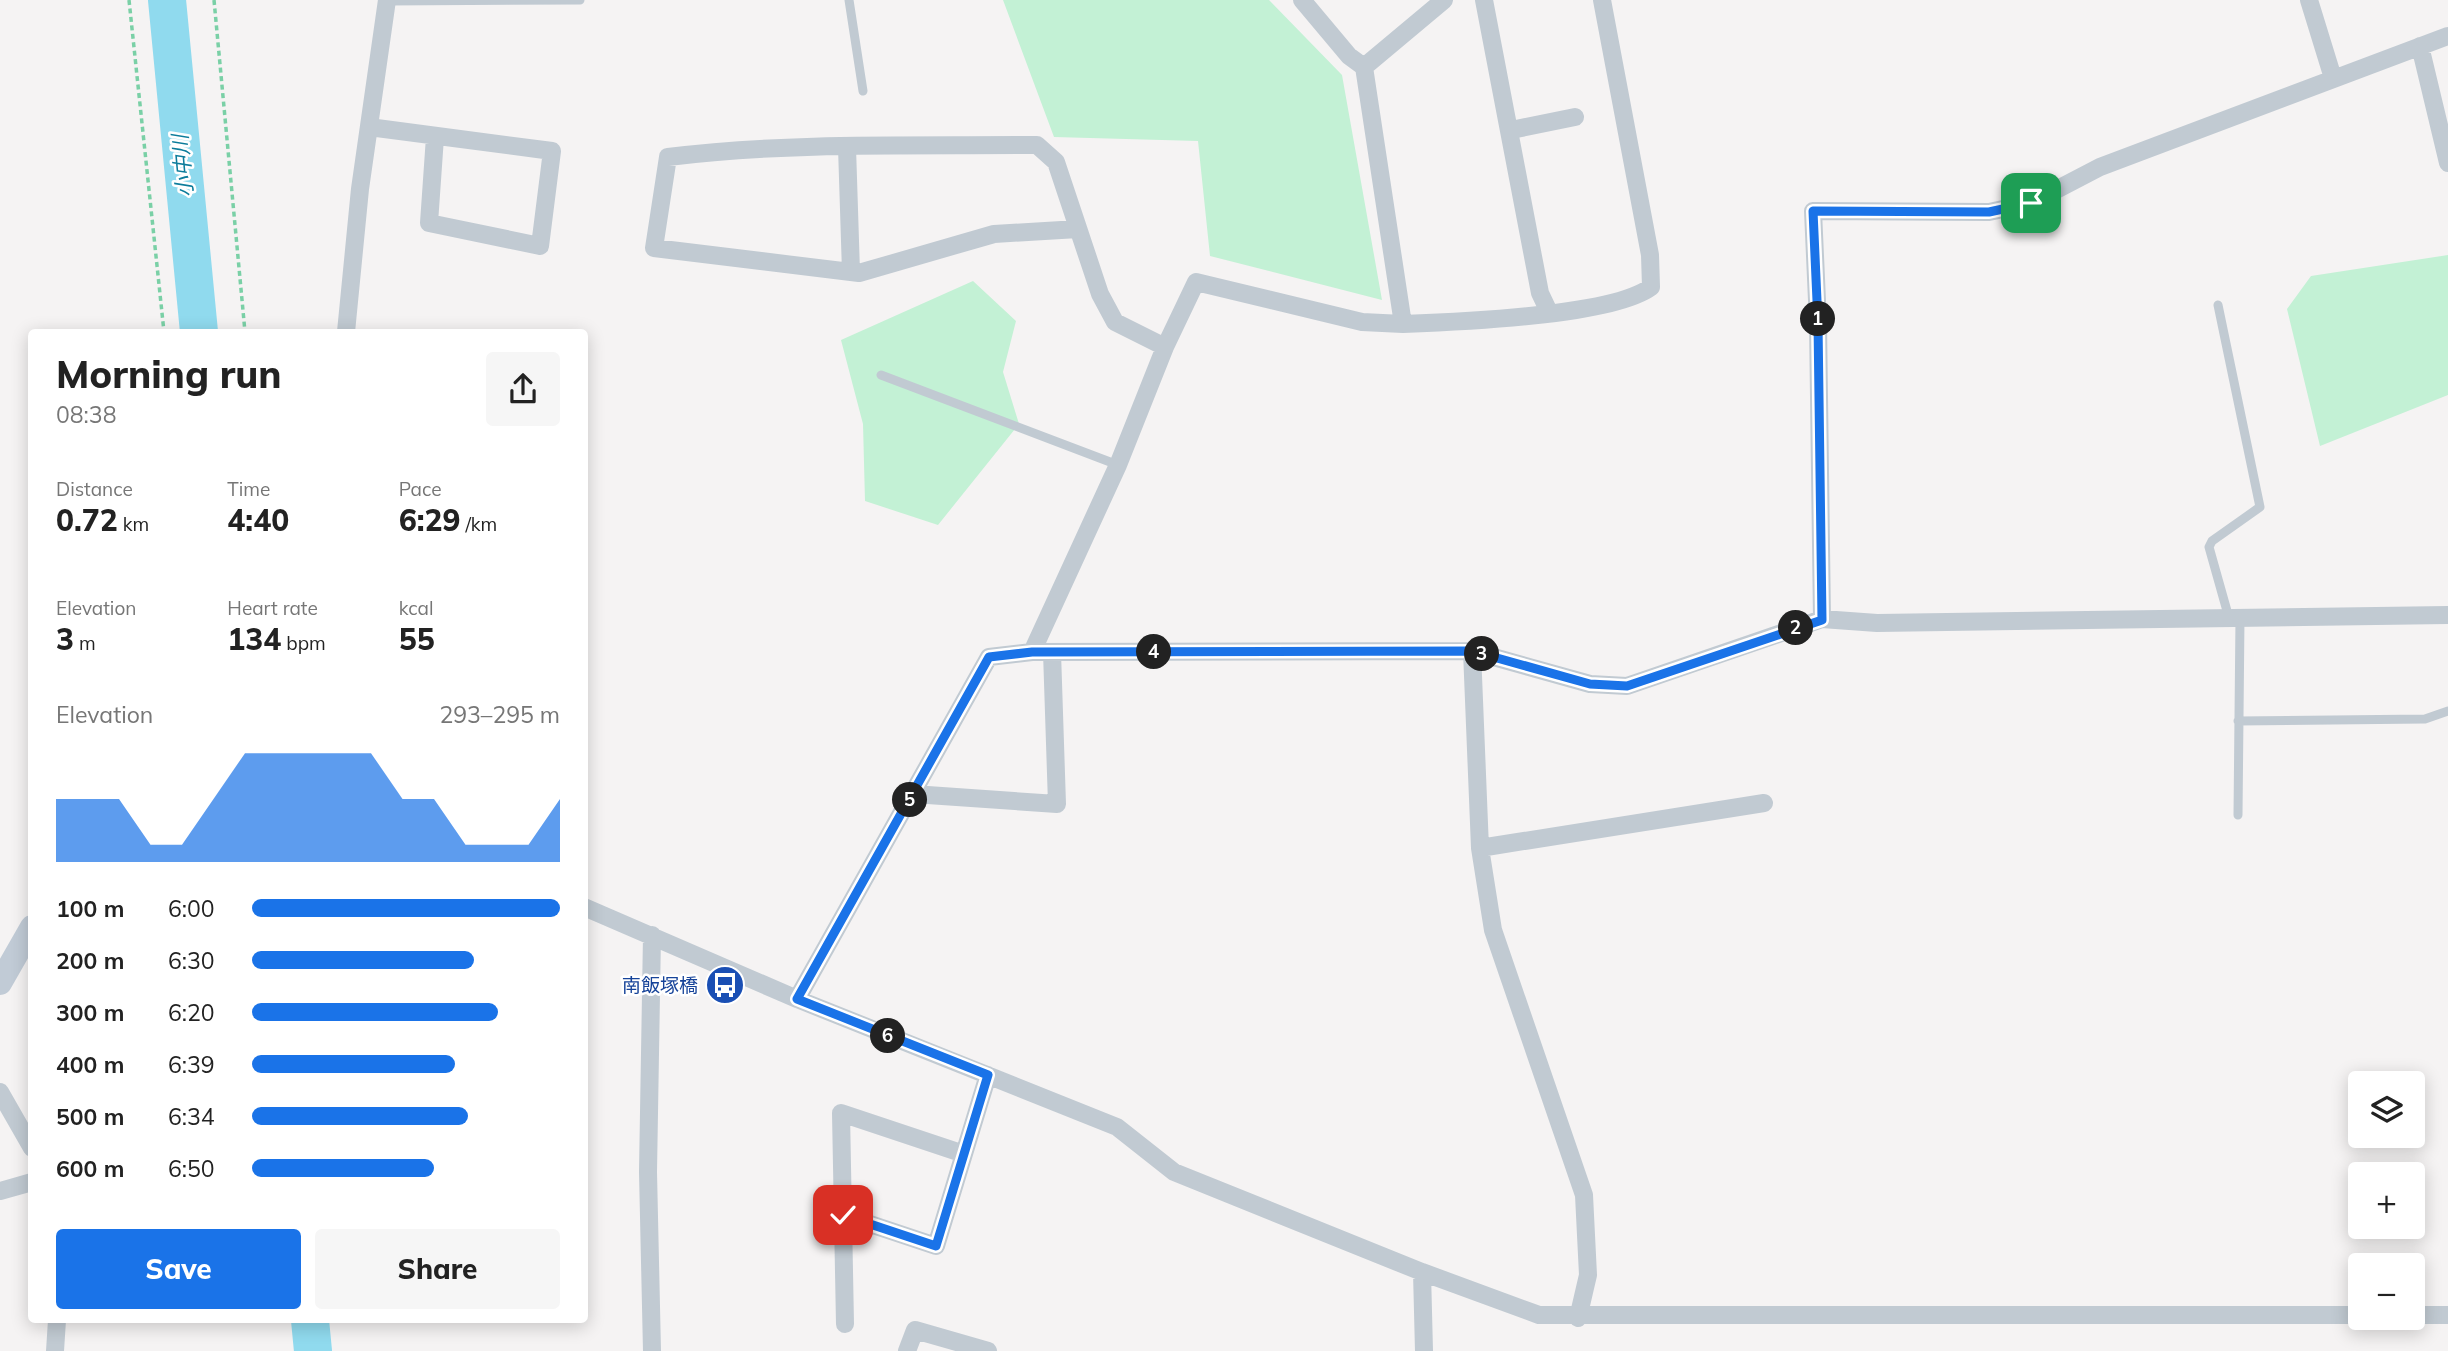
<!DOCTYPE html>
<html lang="en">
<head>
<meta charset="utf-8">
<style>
	body { margin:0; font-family:Mulish,"Noto Sans JP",sans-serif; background:#f6f6f6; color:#222; height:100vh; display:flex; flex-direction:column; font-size:26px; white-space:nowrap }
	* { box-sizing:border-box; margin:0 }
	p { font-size:23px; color:#767676 }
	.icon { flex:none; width:38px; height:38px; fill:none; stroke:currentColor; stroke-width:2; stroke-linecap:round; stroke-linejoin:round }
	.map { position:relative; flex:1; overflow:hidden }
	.panel { position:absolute; left:28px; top:329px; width:560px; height:994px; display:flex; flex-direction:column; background:#fff; border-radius:7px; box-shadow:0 4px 18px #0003 }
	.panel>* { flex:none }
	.tools { position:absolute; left:2348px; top:1071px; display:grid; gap:14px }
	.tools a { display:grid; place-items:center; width:77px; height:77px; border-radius:7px; background:#fff; box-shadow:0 4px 18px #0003; font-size:35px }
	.pin { position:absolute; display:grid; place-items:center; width:60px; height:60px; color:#fff; margin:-30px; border-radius:14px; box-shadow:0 4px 10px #0006 }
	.km { position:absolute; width:35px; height:35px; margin:-18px; border-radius:50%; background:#222; color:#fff; font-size:19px; line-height:35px; text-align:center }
	.round { display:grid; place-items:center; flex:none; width:74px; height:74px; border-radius:7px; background:#f6f6f6 }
	.overview { display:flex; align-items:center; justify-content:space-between; height:119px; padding:0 28px }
	h1 { font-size:38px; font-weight:800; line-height:52px }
	.stats { display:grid; grid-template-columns:repeat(3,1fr); gap:10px; height:119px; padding:7px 28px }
	.stats div { display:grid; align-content:center }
	.stats b { font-size:30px; font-weight:800 }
	.stats small { font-size:19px; font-weight:400 }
	.stats p { font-size:19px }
	.chart { height:196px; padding:14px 28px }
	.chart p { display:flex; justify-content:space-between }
	.chart svg { width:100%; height:126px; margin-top:7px; fill:#1a73e8; opacity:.7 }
	.primary-button { display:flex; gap:14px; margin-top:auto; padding:14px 28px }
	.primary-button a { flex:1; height:80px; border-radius:7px; background:#1a73e8; color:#fff; font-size:28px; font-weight:800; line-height:80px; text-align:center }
	.primary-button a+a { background:#f6f6f6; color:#222 }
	ul { padding:0 28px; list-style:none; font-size:23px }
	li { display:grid; grid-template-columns:112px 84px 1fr; align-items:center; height:52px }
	li i { height:18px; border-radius:9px; background:#1a73e8 }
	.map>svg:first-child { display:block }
	.green { fill:#c3f1d5 }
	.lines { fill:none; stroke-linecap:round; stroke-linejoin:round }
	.river { stroke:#90daee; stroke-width:38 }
	.path { stroke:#7ad0a6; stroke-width:3.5; stroke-dasharray:5 3.5; stroke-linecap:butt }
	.lane { stroke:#c1cad2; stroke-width:9 }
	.street { stroke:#c1cad2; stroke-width:18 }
	.secondary { stroke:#c1cbd6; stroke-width:24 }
	.route-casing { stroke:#fff; stroke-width:14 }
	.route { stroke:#1a73e8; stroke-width:9 }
	.labels { text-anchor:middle; stroke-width:5; stroke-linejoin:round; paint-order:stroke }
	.transit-label { font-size:19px; fill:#164399; stroke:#fff; text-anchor:end }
	.water-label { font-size:21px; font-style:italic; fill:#0c7c9b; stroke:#fff }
</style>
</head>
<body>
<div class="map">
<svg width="2448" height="1351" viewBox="0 0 2448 1351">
	<rect width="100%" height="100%" fill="#f5f3f3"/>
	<!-- green -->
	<path class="green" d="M1003 0H1269L1342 75 1382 300 1210 256 1198 141 1054 137Z
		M2448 255V395L2320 446 2287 309 2311 276Z
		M973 281 1016 321 1003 372 1019 424 938 525 865 501 863 424 841 340Z"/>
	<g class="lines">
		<!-- river -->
		<path class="river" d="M167 0 199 332
			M310 1320 313 1351"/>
		<!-- path -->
		<path class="path" d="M129 0 164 332
			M214 0 245 332"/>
		<!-- lane -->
		<path class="lane" d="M849 0 863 91
			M387 1 580 0
			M2218 305 2260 507 2212 541 2209 547 2229 618
			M881 375 1118 465
			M2238 721 2425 719 2448 711
			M2238 815 2240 618"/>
		<!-- street -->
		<path class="street" d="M1484 0 1540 293 1549 312
			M2309 0 2333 78
			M2420 46 2448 163
			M1364 67 1444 0
			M369 127 552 151 540 246 429 223 435 137
			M1511 130 1575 117
			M847 147 851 272
			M1078 229 994 234 859 273 654 248 668 157C790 142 914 146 1037 145L1056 162 1100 294 1115 322 1165 347
			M1403 324C1457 322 1612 316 1651 287L1650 255 1602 0
			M346 332 360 189 387 0
			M1822 619 1818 323 1813 211 1989 212 2031 203 2100 167 2448 36
			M1472 651 1480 848 1493 930 1584 1195 1588 1275 1578 1318
			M1032 652 1118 465 1165 347 1196 282 1362 322 1403 324 1364 67 1349 56 1302 0
			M913 794 1057 804 1052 652
			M1480 848 1764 803
			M584 907 797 999 1117 1127 1174 1172 1422 1272 1539 1315H2361
			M652 935 648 1172 652 1351
			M797 999 989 657 1032 652 1472 651 1590 684 1627 686 1822 619 1877 623 2448 615
			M0 1092 32 1148
			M0 1191 32 1182
			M843 1215 936 1246 988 1075
			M1422 1272 1424 1351
			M2413 1315H2448
			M845 1324 841 1113 964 1154
			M55 1351 57 1320
			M907 1351 915 1330 988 1351"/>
		<!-- secondary -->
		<path class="secondary" d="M0 983 32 927"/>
	</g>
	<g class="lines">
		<defs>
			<path id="route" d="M843 1215 936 1246 988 1075 797 999 989 657 1032 652 1472 651 1590 684 1627 686 1822 620 1818 323 1813 211 1989 212 2031 203"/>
		</defs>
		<!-- route casing -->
		<use href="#route" class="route-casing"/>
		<!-- route -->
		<use href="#route" class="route"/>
	</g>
	<!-- icons -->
	<defs>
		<symbol id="bus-disc" viewBox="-11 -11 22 22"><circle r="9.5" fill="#1a4fb4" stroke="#fff"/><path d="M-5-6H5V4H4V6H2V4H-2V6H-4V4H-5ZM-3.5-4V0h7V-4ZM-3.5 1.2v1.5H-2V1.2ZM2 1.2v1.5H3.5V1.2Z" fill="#fff"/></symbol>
	</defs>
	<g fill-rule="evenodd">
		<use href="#bus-disc" x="703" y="963" width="44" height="44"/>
	</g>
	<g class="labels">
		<!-- transit labels -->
		<g class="transit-label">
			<text x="698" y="992">南飯塚橋</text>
		</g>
		<!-- water labels -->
		<g class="water-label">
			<text transform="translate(183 166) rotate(-95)" y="7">小中川</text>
		</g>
	</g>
</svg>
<div class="tools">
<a><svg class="icon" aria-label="layers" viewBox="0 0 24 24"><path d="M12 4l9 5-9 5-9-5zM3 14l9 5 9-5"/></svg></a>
<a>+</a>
<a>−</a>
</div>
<div class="pin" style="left:2031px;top:203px;background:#1e9e55"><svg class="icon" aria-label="arrive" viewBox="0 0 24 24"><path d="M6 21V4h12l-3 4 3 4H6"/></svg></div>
<div class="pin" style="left:843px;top:1215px;background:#d93025"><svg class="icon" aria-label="check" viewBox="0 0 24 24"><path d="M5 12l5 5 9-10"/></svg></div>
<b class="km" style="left:1818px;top:319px">1</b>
<b class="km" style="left:1796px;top:628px">2</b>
<b class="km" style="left:1482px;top:654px">3</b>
<b class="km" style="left:1154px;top:652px">4</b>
<b class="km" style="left:910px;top:800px">5</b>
<b class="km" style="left:888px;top:1036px">6</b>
<section class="panel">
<div class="overview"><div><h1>Morning run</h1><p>08:38</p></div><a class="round"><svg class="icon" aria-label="share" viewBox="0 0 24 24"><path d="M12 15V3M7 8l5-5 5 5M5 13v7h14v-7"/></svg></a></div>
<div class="stats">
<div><p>Distance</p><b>0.72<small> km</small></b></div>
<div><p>Time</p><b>4:40</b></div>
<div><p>Pace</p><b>6:29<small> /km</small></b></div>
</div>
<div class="stats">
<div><p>Elevation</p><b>3<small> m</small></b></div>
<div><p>Heart rate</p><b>134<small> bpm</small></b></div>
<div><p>kcal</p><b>55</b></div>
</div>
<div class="chart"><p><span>Elevation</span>293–295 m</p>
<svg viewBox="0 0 160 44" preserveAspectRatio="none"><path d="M0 44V22L10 22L20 22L30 38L40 38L50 22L60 6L70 6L80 6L90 6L100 6L110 22L120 22L130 38L140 38L150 38L160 22V44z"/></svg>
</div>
<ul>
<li><b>100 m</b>6:00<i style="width:100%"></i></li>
<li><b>200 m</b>6:30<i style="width:72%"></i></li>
<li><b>300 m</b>6:20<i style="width:80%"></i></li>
<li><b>400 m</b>6:39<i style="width:66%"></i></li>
<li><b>500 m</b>6:34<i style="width:70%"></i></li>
<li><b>600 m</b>6:50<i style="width:59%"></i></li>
</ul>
<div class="primary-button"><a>Save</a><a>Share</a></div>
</section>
</div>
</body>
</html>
